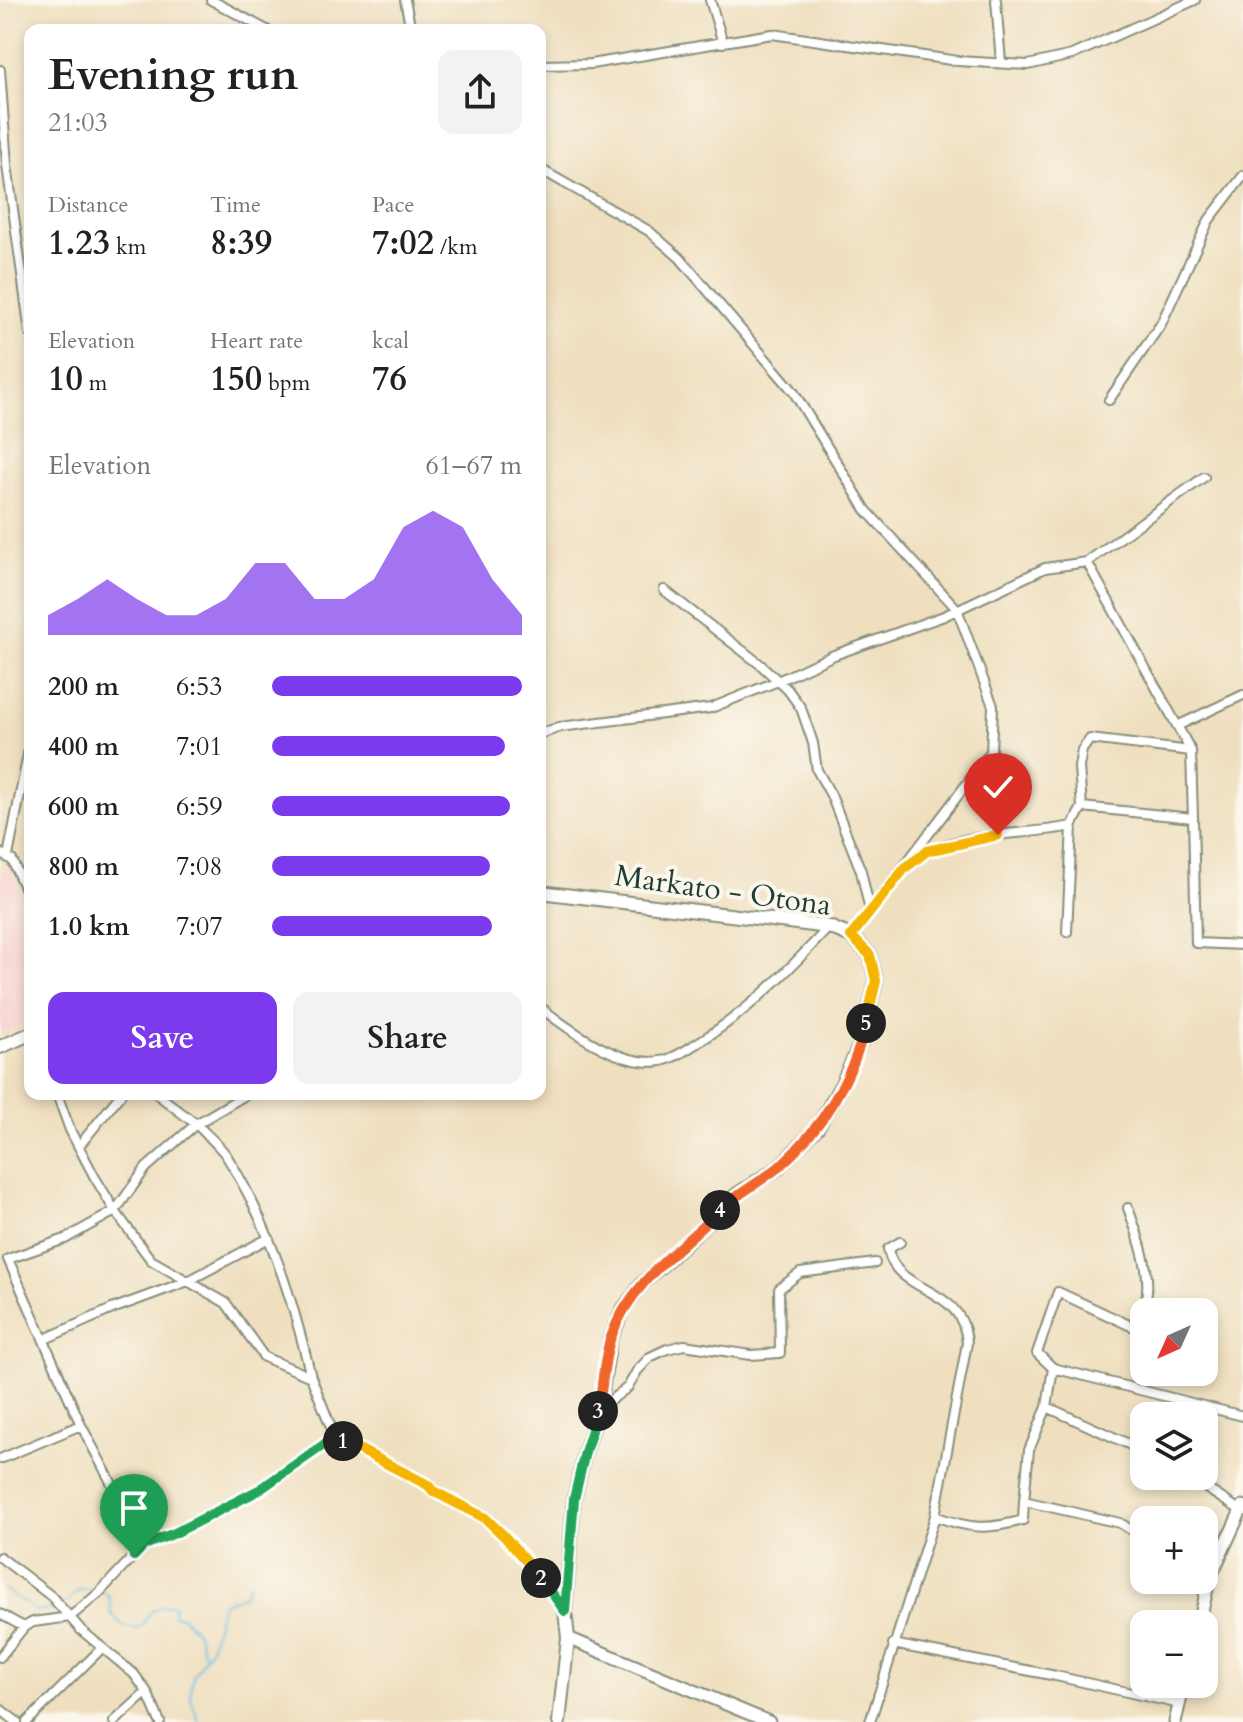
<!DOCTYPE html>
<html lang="en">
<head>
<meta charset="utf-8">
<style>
	body { margin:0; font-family:Cardo,serif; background:#f2f2f2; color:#202124; height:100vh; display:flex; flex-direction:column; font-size:30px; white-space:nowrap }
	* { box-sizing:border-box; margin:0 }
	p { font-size:26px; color:#757577 }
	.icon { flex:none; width:44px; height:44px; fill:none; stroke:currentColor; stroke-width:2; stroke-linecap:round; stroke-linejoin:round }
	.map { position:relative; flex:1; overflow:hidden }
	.drawer { position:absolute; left:24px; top:24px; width:522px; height:1076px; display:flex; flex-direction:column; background:#fff; border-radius:16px; box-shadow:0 4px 12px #0003 }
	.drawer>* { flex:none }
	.needle { width:52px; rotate:225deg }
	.buttons { position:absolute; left:1130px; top:1298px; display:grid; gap:16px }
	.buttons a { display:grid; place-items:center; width:88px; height:88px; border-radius:16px; background:#fff; box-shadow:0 4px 12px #0003; font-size:40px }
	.pin { position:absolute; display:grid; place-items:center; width:68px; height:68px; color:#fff; margin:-82px -34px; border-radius:50% 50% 50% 0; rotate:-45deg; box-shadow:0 0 8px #0007 }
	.pin .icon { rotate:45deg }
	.km { position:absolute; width:40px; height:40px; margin:-20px; border-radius:50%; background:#222; color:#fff; font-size:22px; line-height:40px; text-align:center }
	.round { display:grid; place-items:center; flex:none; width:84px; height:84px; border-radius:16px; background:#f2f2f2 }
	.headline { display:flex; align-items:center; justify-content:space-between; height:136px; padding:0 24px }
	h1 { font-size:44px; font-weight:800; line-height:60px }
	.stats { display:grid; grid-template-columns:repeat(3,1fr); gap:12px; height:136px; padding:8px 24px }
	.stats div { display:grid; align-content:center }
	.stats b { font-size:34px; font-weight:800 }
	.stats small { font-size:22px; font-weight:400 }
	.stats p { font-size:22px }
	.chart { height:224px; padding:16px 24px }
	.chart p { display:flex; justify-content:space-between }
	.chart svg { width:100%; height:144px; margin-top:8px; fill:#7c3aed; opacity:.7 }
	.button { display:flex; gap:16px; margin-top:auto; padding:16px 24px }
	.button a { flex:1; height:92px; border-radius:16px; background:#7c3aed; color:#fff; font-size:32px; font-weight:800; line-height:92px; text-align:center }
	.button a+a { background:#f2f2f2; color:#202124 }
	ul { padding:0 24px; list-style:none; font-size:26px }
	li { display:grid; grid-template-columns:128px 96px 1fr; align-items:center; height:60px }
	li i { height:20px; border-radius:10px; background:#7c3aed }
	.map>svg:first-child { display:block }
	.built { fill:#f7d0cd }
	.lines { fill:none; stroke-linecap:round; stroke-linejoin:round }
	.stream { stroke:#61bbde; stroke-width:2 }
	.street-casing { stroke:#878e7a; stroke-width:12 }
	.secondary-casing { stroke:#878e7a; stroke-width:15 }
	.primary-casing { stroke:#878e7a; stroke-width:16 }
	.street { stroke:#fff; stroke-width:8 }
	.secondary { stroke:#fff; stroke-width:11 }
	.primary { stroke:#fff; stroke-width:12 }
	.split-1-casing { stroke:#fff; stroke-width:16 }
	.split-2-casing { stroke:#fff; stroke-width:16 }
	.split-3-casing { stroke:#fff; stroke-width:16 }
	.split-4-casing { stroke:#fff; stroke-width:16 }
	.split-5-casing { stroke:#fff; stroke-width:16 }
	.split-6-casing { stroke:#fff; stroke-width:16 }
	.split-1 { stroke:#22a559; stroke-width:10 }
	.split-2 { stroke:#f5b400; stroke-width:10 }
	.split-3 { stroke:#22a559; stroke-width:10 }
	.split-4 { stroke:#f0652b; stroke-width:10 }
	.split-5 { stroke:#f0652b; stroke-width:10 }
	.split-6 { stroke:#f5b400; stroke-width:10 }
	.labels { text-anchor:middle; stroke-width:8; stroke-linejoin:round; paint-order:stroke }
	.street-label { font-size:30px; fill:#1f3d34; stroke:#fbf7ec }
</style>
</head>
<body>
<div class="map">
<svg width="1243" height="1722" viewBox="0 0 1243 1722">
	<rect width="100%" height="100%" fill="#fbf7ec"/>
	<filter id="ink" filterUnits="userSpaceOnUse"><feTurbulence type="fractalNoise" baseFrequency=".0125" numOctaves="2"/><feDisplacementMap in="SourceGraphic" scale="16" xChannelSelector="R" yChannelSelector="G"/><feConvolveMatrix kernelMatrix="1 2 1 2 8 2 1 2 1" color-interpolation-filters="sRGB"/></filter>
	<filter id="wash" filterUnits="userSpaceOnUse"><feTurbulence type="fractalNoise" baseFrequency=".006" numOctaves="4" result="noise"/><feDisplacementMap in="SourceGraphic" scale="32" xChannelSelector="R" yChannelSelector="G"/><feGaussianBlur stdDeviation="1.8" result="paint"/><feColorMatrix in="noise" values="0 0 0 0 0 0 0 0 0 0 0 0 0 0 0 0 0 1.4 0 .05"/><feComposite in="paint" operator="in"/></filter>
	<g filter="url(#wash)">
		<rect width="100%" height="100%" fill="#efdfbf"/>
		<!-- built -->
		<path class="built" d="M9 869 30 908V1021L0 1035V872Z"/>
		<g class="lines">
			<!-- stream -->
			<path class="stream" d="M4 1589 36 1611 57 1609
				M104 1592 110 1598 111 1613 123 1626 135 1629 143 1625C149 1610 157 1605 174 1605L173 1616H182L197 1633 205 1657
				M62 1606 79 1590H97
				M199 1722 191 1698V1687L193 1676 210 1648 222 1604 245 1594 250 1582"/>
		</g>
	</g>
	<g filter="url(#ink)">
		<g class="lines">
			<defs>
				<path id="street" d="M211 0 267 30
					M405 0 411 30
					M710 0 723 43
					M996 0 1001 63
					M540 65 591 64 772 34 958 61 1028 65 1072 55 1195 0
					M0 70 7 165 30 333
					M540 169 649 231 680 258 793 391 866 510 957 609 993 706 991 752 851 936
					M1109 400 1161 324 1209 220 1243 176
					M1087 562 1191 751 1193 818
					M664 590 761 665 788 690 801 708 813 743 817 770 831 795 861 871 870 911
					M1177 726 1243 695
					M540 734 560 727 711 708 778 681 834 655 944 616 1045 568 1087 562 1204 477
					M1082 807 1193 818 1196 943 1243 945
					M0 853 12 860 30 901
					M8 856 30 744
					M912 862C957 829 1020 837 1072 826
					M1067 932 1072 826 1082 807 1079 767 1082 750 1090 739 1191 751
					M540 1007C569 1030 622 1068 661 1061 673 1059 685 1051 694 1045 746 1014 788 971 829 927
					M57 1094 70 1130 94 1176 115 1211 151 1260 226 1303 264 1357 311 1377 335 1437 428 1485 433 1491 485 1518 504 1536 565 1611
					M247 1094 196 1124C206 1134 218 1144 226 1155 269 1223 293 1300 311 1377
					M79 1146 121 1094
					M1128 1208C1140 1241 1163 1298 1131 1326L1058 1292 1037 1353 1053 1368 1243 1416
					M45 1339 112 1309 188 1281 269 1238
					M1047 1407 1144 1451
					M599 1409 628 1387 637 1371 650 1357 667 1349 684 1345 751 1355 780 1353 779 1289 800 1273 875 1263
					M0 1459 81 1425
					M1187 1476 1243 1512
					M1024 1501 1029 1450 1047 1407 1053 1368
					M935 1516C969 1529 988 1530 1023 1520L1024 1501 1120 1523 1144 1538
					M144 1545 81 1425 8 1259 65 1239 115 1211 146 1168 196 1124 157 1094
					M0 1557 51 1596 81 1630 134 1674 147 1692 160 1722
					M0 1614 24 1627
					M893 1644 1056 1676 1180 1704
					M0 1657 24 1627 33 1622 70 1617 99 1593 144 1545 175 1533 259 1490 335 1437
					M0 1709 17 1722
					M27 1722 102 1648
					M114 1722 147 1692
					M870 1722 935 1516 967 1343C963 1283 896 1296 888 1249L900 1242"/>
				<path id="secondary" d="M1199 1624 1209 1580 1243 1506
					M568 1638 769 1722
					M1175 1722 1184 1684"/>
				<path id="primary" d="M540 892 829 927 851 936 870 955 876 981 862 1040 842 1084 817 1128 778 1168 736 1195 642 1284 624 1308 610 1340 599 1409 585 1452 574 1499 565 1611 568 1638 559 1722
					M0 1047 30 1034"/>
			</defs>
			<!-- street casing -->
			<use href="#street" class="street-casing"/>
			<!-- secondary casing -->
			<use href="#secondary" class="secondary-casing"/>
			<!-- primary casing -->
			<use href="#primary" class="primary-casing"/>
			<!-- street -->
			<use href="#street" class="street"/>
			<!-- secondary -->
			<use href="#secondary" class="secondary"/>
			<!-- primary -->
			<use href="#primary" class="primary"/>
		</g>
	</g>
	<g class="lines" filter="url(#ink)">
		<defs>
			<path id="split-1" d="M134 1556 144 1545 175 1533 259 1490 335 1437 343 1441"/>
			<path id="split-2" d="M343 1441 428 1485 433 1491 485 1518 504 1536 541 1578"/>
			<path id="split-3" d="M541 1578 565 1611 574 1499 585 1452 598 1411"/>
			<path id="split-4" d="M598 1411C603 1387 603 1360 611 1337 630 1283 680 1249 720 1210"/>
			<path id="split-5" d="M720 1210C738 1193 761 1182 780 1166 821 1129 854 1077 866 1023"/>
			<path id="split-6" d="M866 1023 876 981 870 955 851 936 905 868 927 851 998 835"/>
		</defs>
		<!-- split-1 casing -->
		<use href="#split-1" class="split-1-casing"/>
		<!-- split-2 casing -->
		<use href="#split-2" class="split-2-casing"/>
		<!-- split-3 casing -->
		<use href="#split-3" class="split-3-casing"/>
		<!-- split-4 casing -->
		<use href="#split-4" class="split-4-casing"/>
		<!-- split-5 casing -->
		<use href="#split-5" class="split-5-casing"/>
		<!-- split-6 casing -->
		<use href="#split-6" class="split-6-casing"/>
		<!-- split-1 -->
		<use href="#split-1" class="split-1"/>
		<!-- split-2 -->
		<use href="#split-2" class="split-2"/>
		<!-- split-3 -->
		<use href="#split-3" class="split-3"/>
		<!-- split-4 -->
		<use href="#split-4" class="split-4"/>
		<!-- split-5 -->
		<use href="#split-5" class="split-5"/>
		<!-- split-6 -->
		<use href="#split-6" class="split-6"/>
	</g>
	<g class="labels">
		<!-- street labels -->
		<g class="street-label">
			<text transform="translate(723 890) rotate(8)" y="10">Markato - Otona</text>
		</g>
	</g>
</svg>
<div class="buttons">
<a><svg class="needle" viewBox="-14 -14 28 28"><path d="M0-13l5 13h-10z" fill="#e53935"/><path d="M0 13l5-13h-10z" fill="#757577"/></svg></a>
<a><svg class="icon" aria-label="layers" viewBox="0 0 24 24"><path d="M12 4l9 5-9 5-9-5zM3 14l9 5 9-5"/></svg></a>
<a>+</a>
<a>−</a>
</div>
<div class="pin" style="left:134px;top:1556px;background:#1e9e55"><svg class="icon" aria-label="arrive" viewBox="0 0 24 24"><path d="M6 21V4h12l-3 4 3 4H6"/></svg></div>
<div class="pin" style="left:998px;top:835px;background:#d93025"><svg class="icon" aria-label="check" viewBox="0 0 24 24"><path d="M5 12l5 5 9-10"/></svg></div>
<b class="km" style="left:343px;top:1441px">1</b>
<b class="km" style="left:541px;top:1578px">2</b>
<b class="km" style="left:598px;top:1411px">3</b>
<b class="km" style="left:720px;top:1210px">4</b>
<b class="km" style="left:866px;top:1023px">5</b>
<section class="drawer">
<div class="headline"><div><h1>Evening run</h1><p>21:03</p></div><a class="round"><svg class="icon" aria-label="share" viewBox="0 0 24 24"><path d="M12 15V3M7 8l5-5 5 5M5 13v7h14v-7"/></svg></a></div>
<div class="stats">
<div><p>Distance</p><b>1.23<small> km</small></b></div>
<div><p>Time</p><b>8:39</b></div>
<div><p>Pace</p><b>7:02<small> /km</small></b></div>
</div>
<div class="stats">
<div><p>Elevation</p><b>10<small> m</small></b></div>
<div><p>Heart rate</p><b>150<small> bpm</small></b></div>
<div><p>kcal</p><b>76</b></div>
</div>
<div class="chart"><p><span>Elevation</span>61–67 m</p>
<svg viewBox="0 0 160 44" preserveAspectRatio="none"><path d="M0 44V38L10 33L20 27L30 33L40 38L50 38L60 33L70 22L80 22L90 33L100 33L110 27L120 11L130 6L140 11L150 27L160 38V44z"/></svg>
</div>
<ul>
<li><b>200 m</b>6:53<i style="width:100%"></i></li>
<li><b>400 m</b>7:01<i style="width:93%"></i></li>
<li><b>600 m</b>6:59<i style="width:95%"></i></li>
<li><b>800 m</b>7:08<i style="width:87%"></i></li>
<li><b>1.0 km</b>7:07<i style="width:88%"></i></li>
</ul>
<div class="button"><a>Save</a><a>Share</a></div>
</section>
</div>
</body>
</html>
